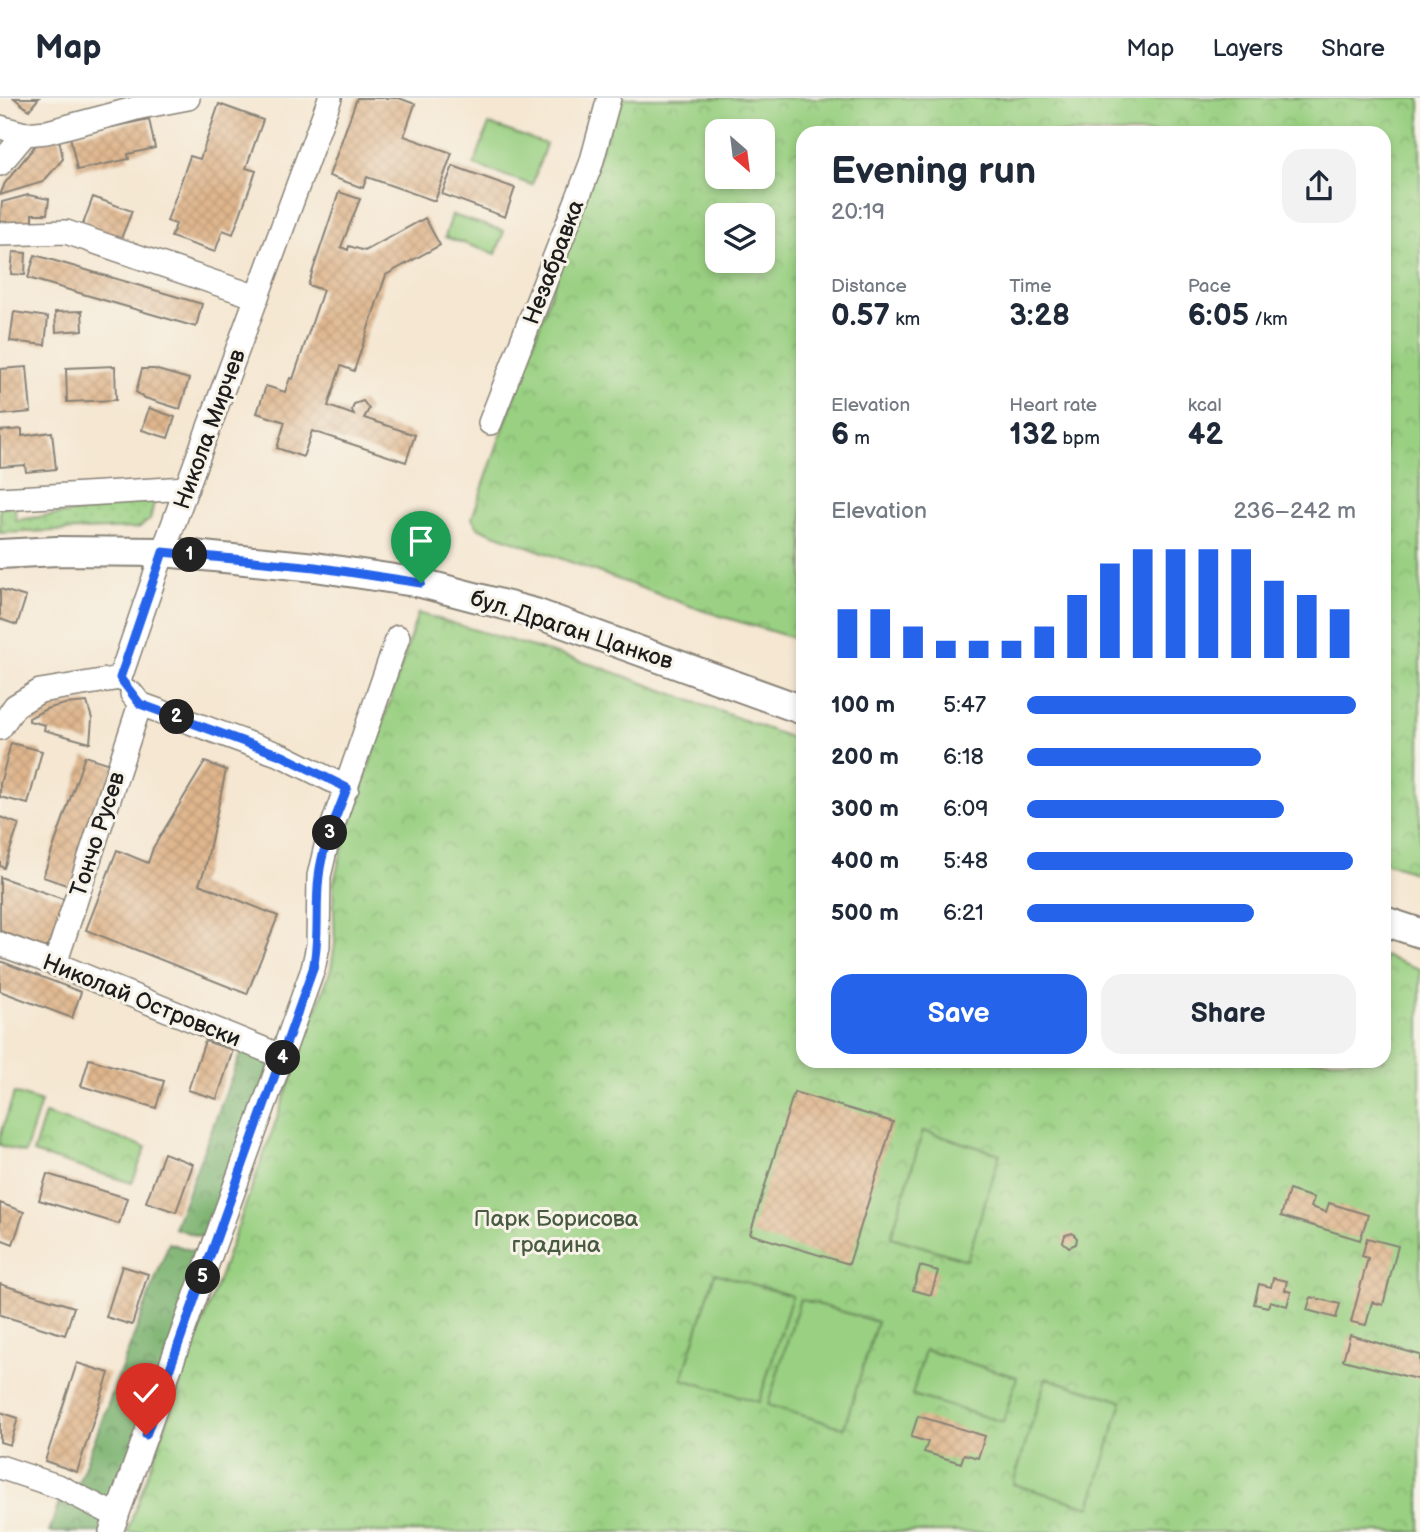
<!DOCTYPE html>
<html lang="en">
<head>
<meta charset="utf-8">
<style>
	body { margin:0; font-family:"Balsamiq Sans",sans-serif; background:#f2f2f3; color:#1f2937; height:100vh; display:flex; flex-direction:column; font-size:26px; white-space:nowrap }
	* { box-sizing:border-box; margin:0 }
	p { font-size:23px; color:#747a83 }
	.icon { flex:none; width:38px; height:38px; fill:none; stroke:currentColor; stroke-width:2; stroke-linecap:round; stroke-linejoin:round }
	.map { position:relative; flex:1; overflow:hidden }
	.drawer { position:absolute; left:796px; top:28px; width:595px; height:942px; display:flex; flex-direction:column; background:#fff; border-radius:21px; box-shadow:0 4px 10px #0003 }
	.drawer>* { flex:none }
	.needle { width:46px; rotate:152deg }
	.fabs { position:absolute; left:705px; top:21px; display:grid; gap:14px }
	.fabs a { display:grid; place-items:center; width:70px; height:70px; border-radius:14px; background:#fff; box-shadow:0 4px 10px #0003; font-size:35px }
	.pin { position:absolute; display:grid; place-items:center; width:60px; height:60px; color:#fff; margin:-72px -30px; border-radius:50% 50% 50% 0; rotate:-45deg; box-shadow:0 0 7px #0007 }
	.pin .icon { rotate:45deg }
	.km { position:absolute; width:35px; height:35px; margin:-18px; border-radius:50%; background:#222; color:#fff; font-size:19px; line-height:35px; text-align:center }
	.round { display:grid; place-items:center; flex:none; width:74px; height:74px; border-radius:21px; background:#f2f2f3 }
	.summary { display:flex; align-items:center; justify-content:space-between; height:119px; padding:0 35px }
	h1 { font-size:38px; font-weight:700; line-height:52px }
	.figures { display:grid; grid-template-columns:repeat(3,1fr); gap:10px; height:119px; padding:7px 35px }
	.figures div { display:grid; align-content:center }
	.figures b { font-size:30px; font-weight:700 }
	.figures small { font-size:19px; font-weight:400 }
	.figures p { font-size:19px }
	.chart { height:196px; padding:14px 35px }
	.chart p { display:flex; justify-content:space-between }
	.chart svg { width:100%; height:126px; margin-top:7px; stroke:#2563eb; stroke-width:6 }
	.primary-button { display:flex; gap:14px; margin-top:auto; padding:14px 35px }
	.primary-button a { flex:1; height:80px; border-radius:21px; background:#2563eb; color:#fff; font-size:28px; font-weight:700; line-height:80px; text-align:center }
	.primary-button a+a { background:#f2f2f3; color:#1f2937 }
	ul { padding:0 35px; list-style:none; font-size:23px }
	li { display:grid; grid-template-columns:112px 84px 1fr; align-items:center; height:52px }
	li i { height:18px; border-radius:9px; background:#2563eb }
	header { display:flex; align-items:center; gap:42px; box-sizing:border-box; height:98px; padding:0 35px; background:#fff; border-bottom:2px solid #e0e1e3 }
	header strong { font-size:33px }
	nav { display:flex; gap:38px; margin-inline-start:auto; font-size:24px }
	.map>svg:first-child { display:block }
	.grass { fill:url(#grass-dots); stroke:#5b764f; stroke-width:2 }
	.forest { fill:url(#forest-crowns); stroke:#4c6746; stroke-width:2 }
	.park { fill:url(#park-crowns); stroke:#5b764f; stroke-width:2; fill-rule:evenodd }
	.garden { fill:#9ad082; stroke:#5b764f; stroke-width:2 }
	.building { fill:url(#building-cross-hatch) }
	.lines { fill:none; stroke-linecap:round; stroke-linejoin:round }
	.minor-casing { stroke:#888277; stroke-width:26 }
	.major-casing { stroke:#888277; stroke-width:32 }
	.minor { stroke:#fff; stroke-width:23 }
	.major { stroke:#fff; stroke-width:28 }
	.route-casing { stroke:#fff; stroke-width:14 }
	.route { stroke:#2563eb; stroke-width:9 }
	.labels { text-anchor:middle; stroke-width:6; stroke-linejoin:round; paint-order:stroke }
	.street-label { font-size:23px; fill:#1c1c1c; stroke:#f7f3e8 }
	.park-label { font-size:23px; fill:#485b40; stroke:#f7f3e8 }
</style>
</head>
<body>
<header>
<strong>Map</strong>
<nav><a>Map</a><a>Layers</a><a>Share</a></nav>
</header>
<div class="map">
<svg width="1420" height="1434" viewBox="0 0 1420 1434">
	<defs>
		<pattern id="grass-dots" width="8" height="8" patternUnits="userSpaceOnUse" patternTransform="scale(1.75)"><rect width="8" height="8" fill="#9ad082"/><path d="M2 2h.1M6 6h.1" fill="none" stroke="#84b270" stroke-width="1.8" stroke-linecap="round"/></pattern>
		<pattern id="forest-crowns" width="20" height="18" patternUnits="userSpaceOnUse" patternTransform="scale(1.75)"><rect width="20" height="18" fill="#7bb270"/><path d="M2 6a3 3 0 1 1 6 0M12 15a3 3 0 1 1 6 0" fill="none" stroke="#64905b"/></pattern>
		<pattern id="park-crowns" width="20" height="18" patternUnits="userSpaceOnUse" patternTransform="scale(1.75)"><rect width="20" height="18" fill="#9ad082"/><path d="M2 6a3 3 0 1 1 6 0M12 15a3 3 0 1 1 6 0" fill="none" stroke="#84b270"/></pattern>
		<pattern id="building-cross-hatch" width="8" height="8" patternUnits="userSpaceOnUse" patternTransform="scale(1.75)"><rect width="8" height="8" fill="#dfb68d"/><path d="M0 0l8 8M0 8l8-8" fill="none" stroke="#bf9c79"/></pattern>
	</defs>
	<rect width="100%" height="100%" fill="#f7f3e8"/>
	<filter id="ink" filterUnits="userSpaceOnUse"><feTurbulence type="fractalNoise" baseFrequency=".0143" numOctaves="2"/><feDisplacementMap in="SourceGraphic" scale="14" xChannelSelector="R" yChannelSelector="G"/><feConvolveMatrix kernelMatrix="1 2 1 2 8 2 1 2 1" color-interpolation-filters="sRGB"/></filter>
	<filter id="wash" filterUnits="userSpaceOnUse"><feTurbulence type="fractalNoise" baseFrequency=".00686" numOctaves="4" result="noise"/><feDisplacementMap in="SourceGraphic" scale="28" xChannelSelector="R" yChannelSelector="G"/><feGaussianBlur stdDeviation="1.57" result="paint"/><feColorMatrix in="noise" values="0 0 0 0 0 0 0 0 0 0 0 0 0 0 0 0 0 1.4 0 .05"/><feComposite in="paint" operator="in"/></filter>
	<g filter="url(#wash)">
		<rect width="100%" height="100%" fill="#f5e7d2"/>
		<!-- grass -->
		<path class="grass" d="M153 401 154 404 150 422 138 430 0 435V410L15 409 16 422 100 411 120 404Z"/>
		<!-- forest -->
		<path class="forest" d="M242 952 274 963 208 1141 174 1130Z
			M169 1145 202 1156 114 1407 77 1388Z
			M62 1396 109 1419 104 1434H49Z"/>
		<!-- park -->
		<path class="park" d="M619 0H1420V776L1384 764V35H803V543L704 513 486 433 478 429 472 420ZM718 33H763V79H718ZM718 117H763V163H718Z
			M418 515 600 569 803 644V962H1384V858L1420 871V1434H127L331 871 335 846 333 788 340 759Z
			M45 1016 146 1049 132 1085 33 1055Z"/>
		<!-- garden -->
		<path class="garden" d="M489 26 546 46 532 87 474 67Z
			M452 117 504 133 496 156 445 139Z
			M14 995 41 1004 25 1055 0 1047V1039Z
			M923 1033 1000 1056 967 1162 891 1139Z
			M715 1175 792 1198 759 1304 682 1281Z
			M800 1201 877 1224 844 1330 768 1307Z
			M925 1252 1017 1279 1003 1324 912 1297Z
			M1046 1280 1122 1303 1090 1409 1013 1386Z"/>
		<g id="blocks">
			<!-- building -->
			<path class="building" d="M14 0H39L29 12Z
				M357 0H399L415 6 404 38 452 55 435 103 367 79 363 90 329 78Z
				M219 6 263 22 246 70 256 73 233 136 223 132 215 154 171 139 176 126 167 123 190 58 200 61Z
				M149 21 155 50 128 56 129 61 77 72 70 38Z
				M59 41 63 61 43 84 0 97 5 85 39 43Z
				M453 68 515 90 505 119 442 96Z
				M339 94 360 101 341 149 348 152 349 148 365 153 425 120 440 147 386 177 354 273 341 268 328 308 354 317 352 312 354 306 363 303 369 311 364 320 415 337 406 364 312 333 303 359 277 350 285 324 257 315 266 288 285 294 290 280 293 281 323 192 308 187Z
				M28 97 49 101 47 116H32V126L0 128 2 104Z
				M93 99 132 113 120 143 82 129Z
				M13 154 26 155 25 177 11 176Z
				M35 157 202 206 196 229 28 180Z
				M82 213 83 232 56 234 55 214Z
				M14 214 48 219 45 247 10 243Z
				M115 268 116 302 67 304 66 270Z
				M27 269 31 314 0 317V271Z
				M142 271H154L189 281 180 311 145 300 136 294Z
				M149 310 175 319 168 340 142 332Z
				M22 331V338L52 334 56 371 26 374 25 367 0 369V333Z
				M0 491 26 499 17 527 0 521Z
				M87 604 92 621 90 645 44 632 45 627 29 623V620L46 611 65 606Z
				M11 645 42 653 28 706 0 699V686Z
				M85 658 116 668 75 790 43 779Z
				M205 664 226 672 205 771 199 786 278 818 247 896 86 832 117 752 148 765 153 750Z
				M0 719 19 726 4 770 0 768Z
				M0 779 69 803 46 850 0 833Z
				M0 863 81 894 72 920 0 893Z
				M205 943 233 952 217 1001 188 992Z
				M89 961 164 983 156 1010 81 988Z
				M794 994 893 1024 849 1166 750 1136Z
				M164 1055 193 1066 176 1114 146 1104Z
				M47 1076 127 1100 119 1126 39 1102Z
				M1289 1092 1314 1100 1311 1109 1326 1114 1329 1105 1368 1117 1360 1142 1281 1118Z
				M0 1105 24 1114 13 1146 0 1141Z
				M1072 1135 1077 1140 1076 1146 1069 1149 1063 1144 1065 1137Z
				M1367 1140 1398 1148 1383 1207 1372 1204 1366 1227 1351 1224 1368 1160 1362 1158Z
				M122 1168 148 1176 132 1227 106 1219Z
				M920 1168 938 1173 931 1197 913 1192Z
				M1273 1180 1287 1183 1285 1192 1291 1194 1287 1208 1270 1203 1268 1209 1254 1206 1259 1186 1271 1189Z
				M0 1186 74 1209 65 1237 0 1217Z
				M1311 1199 1340 1206 1336 1220 1307 1212Z
				M1350 1237 1420 1257V1282L1343 1262Z
				M77 1265 109 1275 77 1374 45 1363Z
				M0 1314 18 1320 10 1347 0 1344Z
				M918 1318 985 1338 978 1360 964 1356 961 1365 924 1354 928 1344 911 1339Z"/>
		</g>
	</g>
	<g filter="url(#ink)">
		<use href="#blocks" fill-opacity="0" stroke="#888277" stroke-width="2"/>
		<g class="lines">
			<defs>
				<path id="minor" d="M0 29 25 36 47 34 141 9 188 0
					M0 66 25 36
					M0 136 66 134 257 199
					M490 325 591 66 609 0
					M0 401 187 390
					M120 580 163 454 330 0
					M132 596 140 606 283 658 347 690
					M0 630 15 608 40 593 120 580
					M0 846 55 866 283 959
					M55 866 140 606
					M0 1369 60 1389 117 1418
					M111 1434 313 871 318 848 319 778 327 744 398 539"/>
				<path id="major" d="M0 456 57 453 163 454 315 469 421 485 535 515 803 612
					M1384 823 1420 835"/>
			</defs>
			<!-- minor casing -->
			<use href="#minor" class="minor-casing"/>
			<!-- major casing -->
			<use href="#major" class="major-casing"/>
			<!-- minor -->
			<use href="#minor" class="minor"/>
			<!-- major -->
			<use href="#major" class="major"/>
		</g>
	</g>
	<g class="lines" filter="url(#ink)">
		<defs>
			<path id="route" d="M146 1337 313 871C320 840 315 810 319 778 322 748 337 718 347 690L283 658 140 606 120 580 163 454 315 469 421 485"/>
		</defs>
		<!-- route casing -->
		<use href="#route" class="route-casing"/>
		<!-- route -->
		<use href="#route" class="route"/>
	</g>
	<g class="labels">
		<!-- street labels -->
		<g class="street-label">
			<text transform="translate(553 164) rotate(-69)" y="8">Незабравка</text>
			<text transform="translate(209 331) rotate(-70)" y="8">Никола Мирчев</text>
			<text transform="translate(572 531) rotate(18)" y="8">бул. Драган Цанков</text>
			<text transform="translate(97 736) rotate(-72)" y="8">Тончо Русев</text>
			<text transform="translate(142 902) rotate(22)" y="8">Николай Островски</text>
		</g>
		<!-- park labels -->
		<g class="park-label">
			<text x="556" y="1128">Парк Борисова<tspan x="556" dy="26">градина</tspan></text>
		</g>
	</g>
</svg>
<div class="fabs">
<a><svg class="needle" viewBox="-14 -14 28 28"><path d="M0-13l5 13h-10z" fill="#e53935"/><path d="M0 13l5-13h-10z" fill="#747a83"/></svg></a>
<a><svg class="icon" aria-label="layers" viewBox="0 0 24 24"><path d="M12 4l9 5-9 5-9-5zM3 14l9 5 9-5"/></svg></a>
</div>
<div class="pin" style="left:421px;top:485px;background:#1e9e55"><svg class="icon" aria-label="arrive" viewBox="0 0 24 24"><path d="M6 21V4h12l-3 4 3 4H6"/></svg></div>
<div class="pin" style="left:146px;top:1337px;background:#d93025"><svg class="icon" aria-label="check" viewBox="0 0 24 24"><path d="M5 12l5 5 9-10"/></svg></div>
<b class="km" style="left:190px;top:457px">1</b>
<b class="km" style="left:177px;top:619px">2</b>
<b class="km" style="left:330px;top:735px">3</b>
<b class="km" style="left:283px;top:960px">4</b>
<b class="km" style="left:203px;top:1179px">5</b>
<section class="drawer">
<div class="summary"><div><h1>Evening run</h1><p>20:19</p></div><a class="round"><svg class="icon" aria-label="share" viewBox="0 0 24 24"><path d="M12 15V3M7 8l5-5 5 5M5 13v7h14v-7"/></svg></a></div>
<div class="figures">
<div><p>Distance</p><b>0.57<small> km</small></b></div>
<div><p>Time</p><b>3:28</b></div>
<div><p>Pace</p><b>6:05<small> /km</small></b></div>
</div>
<div class="figures">
<div><p>Elevation</p><b>6<small> m</small></b></div>
<div><p>Heart rate</p><b>132<small> bpm</small></b></div>
<div><p>kcal</p><b>42</b></div>
</div>
<div class="chart"><p><span>Elevation</span>236–242 m</p>
<svg viewBox="0 0 160 44" preserveAspectRatio="none"><path d="M5 44V27M15 44V27M25 44V33M35 44V38M45 44V38M55 44V38M65 44V33M75 44V22M85 44V11M95 44V6M105 44V6M115 44V6M125 44V6M135 44V17M145 44V22M155 44V27"/></svg>
</div>
<ul>
<li><b>100 m</b>5:47<i style="width:100%"></i></li>
<li><b>200 m</b>6:18<i style="width:71%"></i></li>
<li><b>300 m</b>6:09<i style="width:78%"></i></li>
<li><b>400 m</b>5:48<i style="width:99%"></i></li>
<li><b>500 m</b>6:21<i style="width:69%"></i></li>
</ul>
<div class="primary-button"><a>Save</a><a>Share</a></div>
</section>
</div>
</body>
</html>
